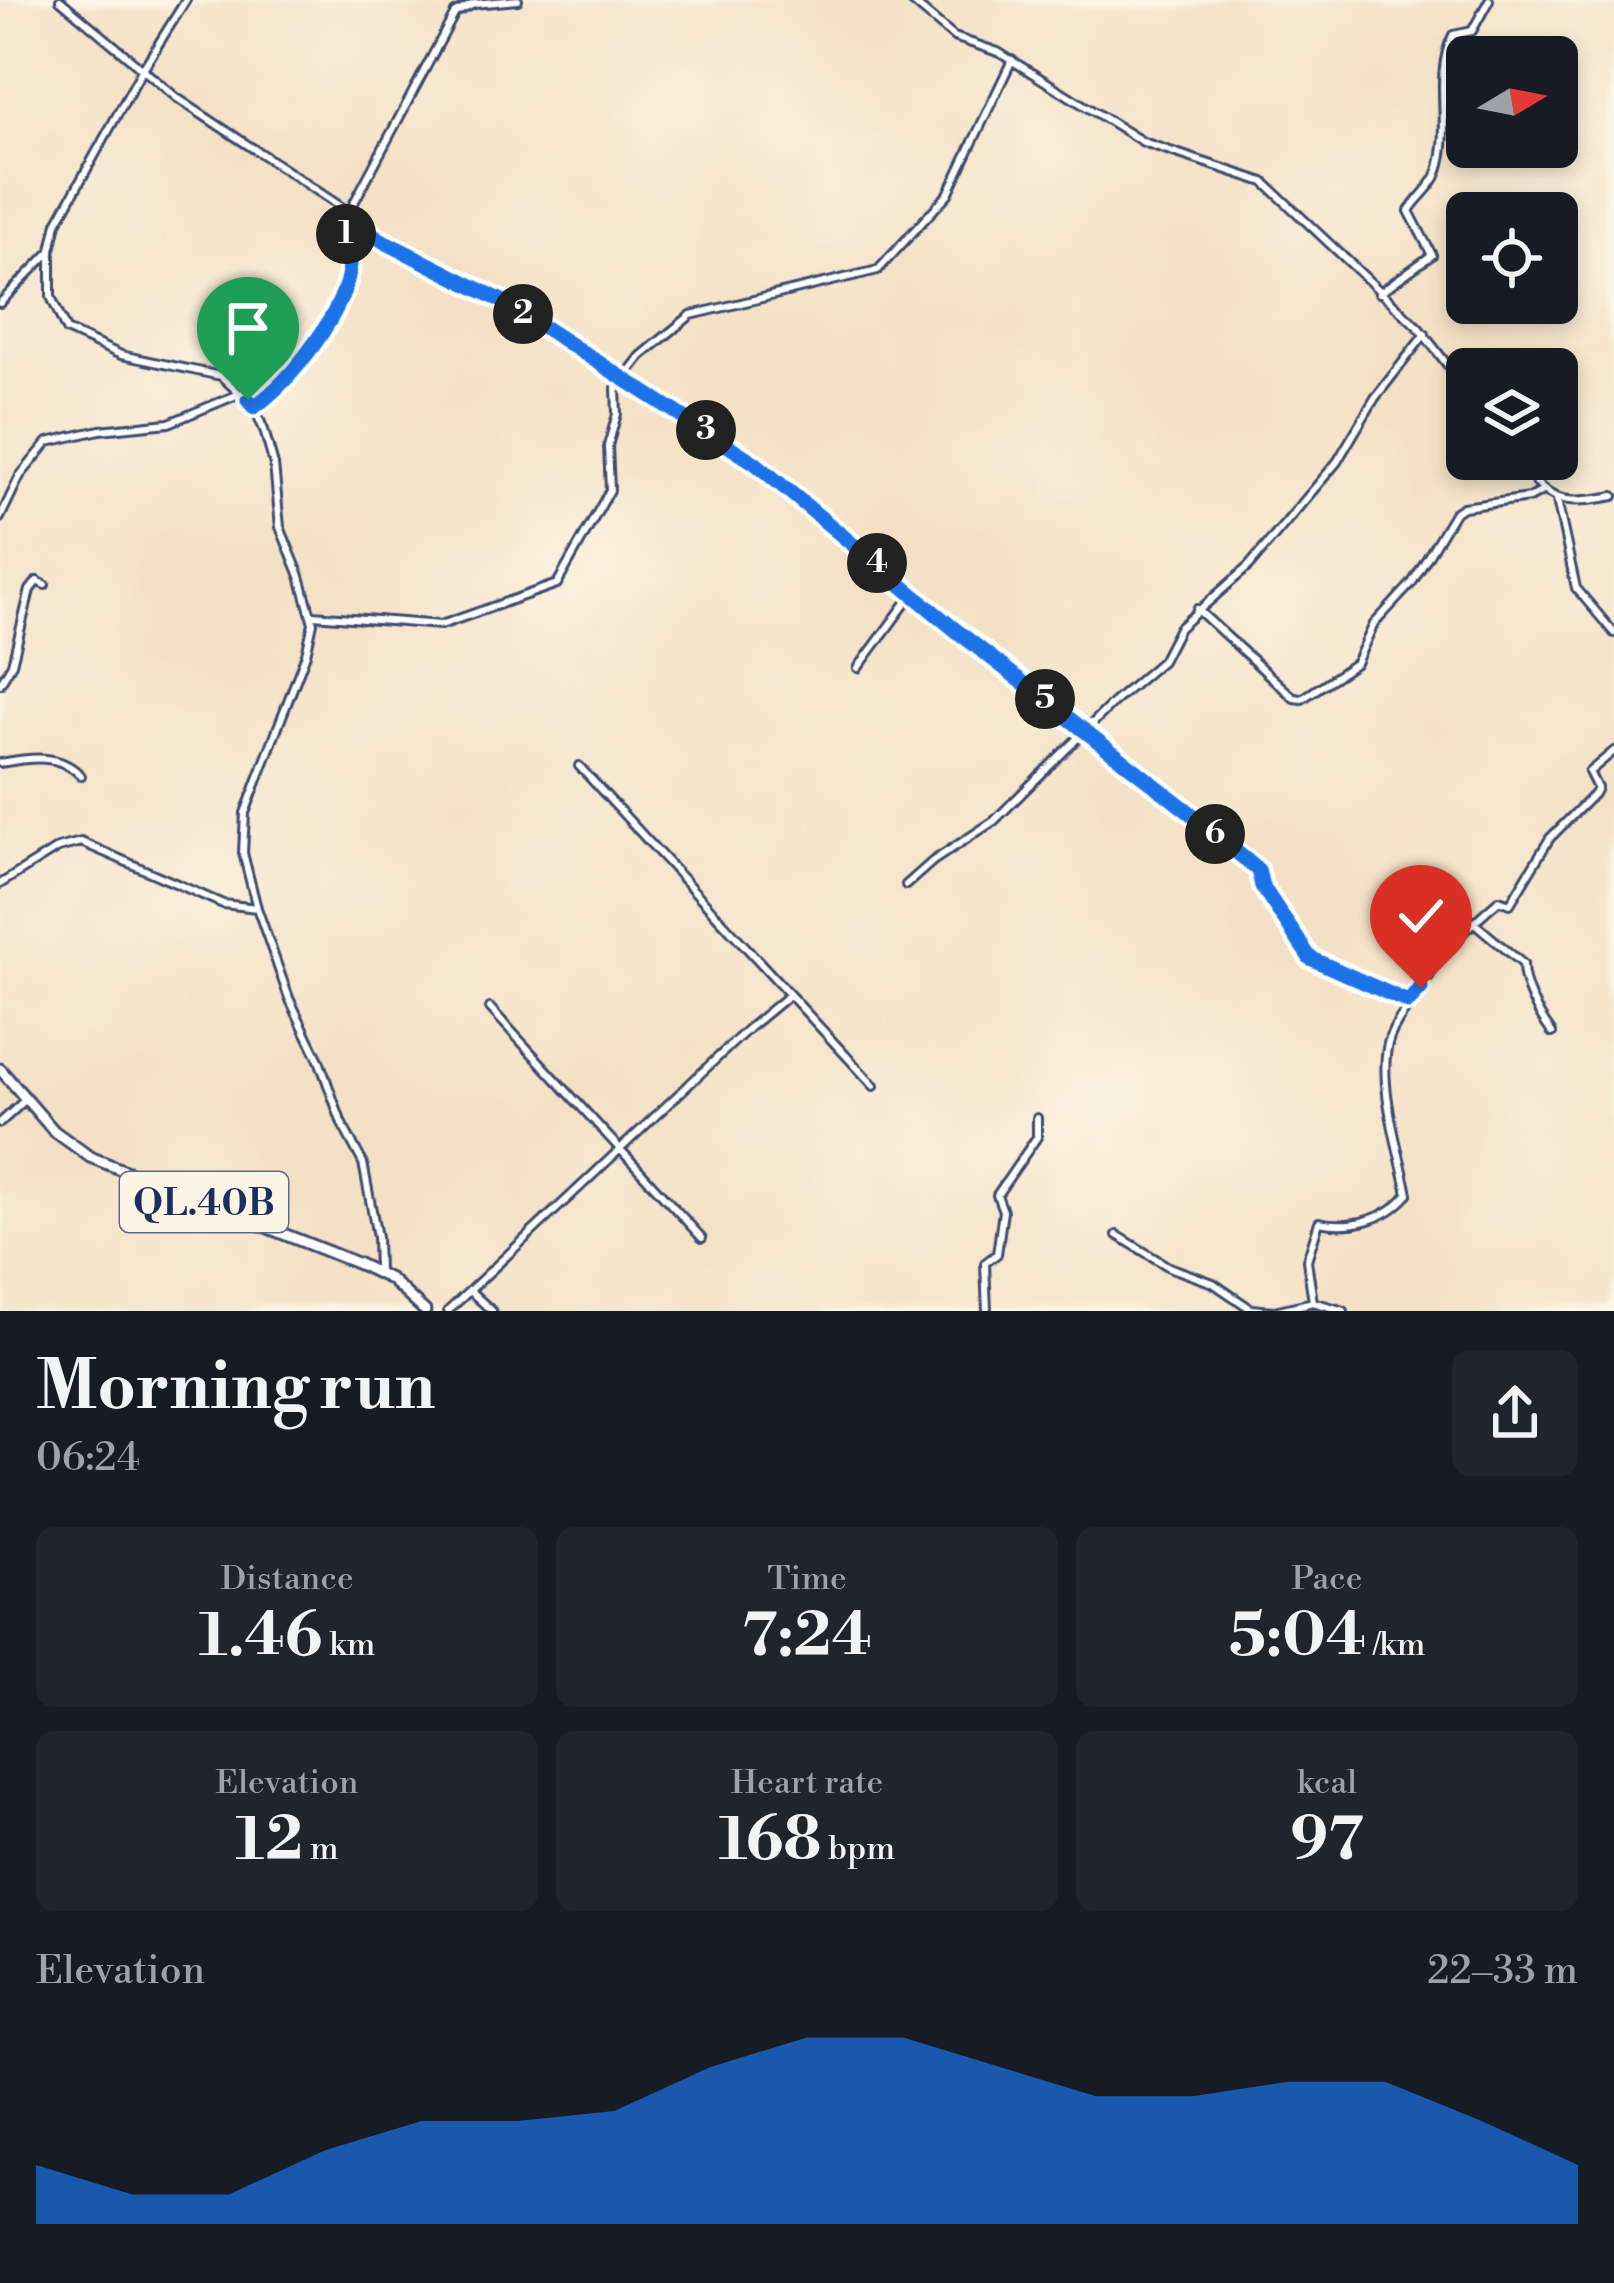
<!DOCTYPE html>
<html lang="en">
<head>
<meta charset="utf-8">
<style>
	body { margin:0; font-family:"Libre Bodoni",serif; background:#20242c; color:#f1f3f6; height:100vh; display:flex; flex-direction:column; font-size:45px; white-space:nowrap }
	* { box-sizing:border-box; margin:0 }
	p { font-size:39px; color:#9ea1a6 }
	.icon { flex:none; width:66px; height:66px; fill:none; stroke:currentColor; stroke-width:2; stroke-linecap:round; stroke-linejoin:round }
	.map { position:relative; height:1311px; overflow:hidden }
	.sheet { display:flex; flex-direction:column; background:#171b24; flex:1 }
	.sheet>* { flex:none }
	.needle { width:78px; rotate:80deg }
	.buttons { position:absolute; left:1446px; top:36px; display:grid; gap:24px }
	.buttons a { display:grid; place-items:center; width:132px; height:132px; border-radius:18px; background:#171b24; box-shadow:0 6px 18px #0003; font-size:60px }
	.pin { position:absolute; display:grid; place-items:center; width:102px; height:102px; color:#fff; margin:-123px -51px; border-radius:50% 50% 50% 0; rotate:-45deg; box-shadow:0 0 12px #0007 }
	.pin .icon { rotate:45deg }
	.km { position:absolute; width:60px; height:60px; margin:-30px; border-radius:50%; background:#222; color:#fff; font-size:33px; line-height:60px; text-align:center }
	.round { display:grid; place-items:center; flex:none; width:126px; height:126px; border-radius:18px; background:#20242c }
	.summary { display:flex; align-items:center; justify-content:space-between; height:204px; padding:0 36px }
	h1 { font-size:66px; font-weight:700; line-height:90px }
	.metrics { display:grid; grid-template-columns:repeat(3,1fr); gap:18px; height:204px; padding:12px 36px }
	.metrics div { display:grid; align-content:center; border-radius:18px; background:#20242c; text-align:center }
	.metrics b { font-size:60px; font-weight:700 }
	.metrics small { font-size:33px; font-weight:400 }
	.metrics p { font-size:33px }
	.chart { height:336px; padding:24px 36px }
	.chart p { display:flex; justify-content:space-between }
	.chart svg { width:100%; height:216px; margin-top:12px; fill:#1a73e8; opacity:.7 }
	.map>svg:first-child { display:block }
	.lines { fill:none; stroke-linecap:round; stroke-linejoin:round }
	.minor-casing { stroke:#3c4a6d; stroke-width:12 }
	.trunk-casing { stroke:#3c4a6d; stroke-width:15 }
	.minor { stroke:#fff; stroke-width:6 }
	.trunk { stroke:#fff; stroke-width:9 }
	.route-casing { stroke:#fff; stroke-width:24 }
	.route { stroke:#1a73e8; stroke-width:15 }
	.labels { text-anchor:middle; stroke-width:10; stroke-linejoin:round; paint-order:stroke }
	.shield { fill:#fcf5e5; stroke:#5e6a86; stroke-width:3 }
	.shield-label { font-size:36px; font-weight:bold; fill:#1b2f5e }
</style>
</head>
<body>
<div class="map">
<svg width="1614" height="1311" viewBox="0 0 1614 1311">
	<rect width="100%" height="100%" fill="#fcf5e5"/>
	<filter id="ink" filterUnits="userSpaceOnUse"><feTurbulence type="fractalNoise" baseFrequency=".00833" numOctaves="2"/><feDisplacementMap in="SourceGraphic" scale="24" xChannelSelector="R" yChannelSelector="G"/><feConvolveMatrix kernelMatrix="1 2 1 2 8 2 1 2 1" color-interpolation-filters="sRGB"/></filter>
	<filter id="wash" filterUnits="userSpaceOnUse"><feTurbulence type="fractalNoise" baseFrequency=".004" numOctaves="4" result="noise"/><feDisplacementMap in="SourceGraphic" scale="48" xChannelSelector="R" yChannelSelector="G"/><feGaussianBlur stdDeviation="2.7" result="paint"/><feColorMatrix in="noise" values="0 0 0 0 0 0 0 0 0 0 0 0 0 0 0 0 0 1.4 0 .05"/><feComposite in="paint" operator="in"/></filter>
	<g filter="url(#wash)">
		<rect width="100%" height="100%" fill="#f4e1c5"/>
	</g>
	<g filter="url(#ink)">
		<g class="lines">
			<defs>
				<path id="minor" d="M60 0 177 98 349 212
					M186 0 141 72 57 223 51 250V297L66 330 121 355 221 376 254 407 264 430 274 465 280 527 300 576 313 623 306 654 245 813 243 853 257 908 289 998 319 1060 342 1124 363 1163 377 1237 378 1272
					M910 0 954 37 998 52 1143 142 1264 182 1418 327 1467 390
					M348 217 383 240 506 303 755 463 953 628 1258 870 1262 886 1310 958 1408 1002
					M1379 293 1432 255 1409 211C1417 197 1433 187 1438 171 1453 125 1432 78 1453 35L1472 31 1489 0
					M0 303 49 253
					M255 407C297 376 339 319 349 268 353 252 346 231 349 212L455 13 474 4 518 0
					M1519 459C1546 504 1565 505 1614 496
					M1557 500 1576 588 1614 633
					M0 518 20 476 48 442 100 430 169 423 239 394
					M1197 609 1294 698 1302 699 1356 663 1374 624 1412 583 1454 513 1463 507 1530 498 1544 490
					M313 615 441 625 557 584 610 490 608 446 617 414 616 388 641 356 691 315 878 270 948 194 1012 60
					M858 668 913 593
					M0 684 12 664 30 590 37 581 45 585
					M0 763C28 758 60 752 81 776
					M579 766 874 1086
					M0 884 58 848 81 842 223 904 257 908
					M906 885 933 861 994 821 1114 702 1162 661 1179 628 1249 566 1337 462 1375 398 1425 334
					M1473 922 1523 964C1523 987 1538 1014 1552 1033
					M490 1008 702 1238
					M0 1123 25 1100
					M1117 1235 1169 1267 1213 1283 1251 1309 1274 1311 1313 1302
					M470 1291 492 1311
					M448 1311 749 1028 789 995
					M987 1311 985 1263 997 1254 1003 1211 997 1195 1037 1137V1118
					M1344 1311 1313 1302 1307 1260 1319 1222C1350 1229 1387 1220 1408 1194 1400 1153 1375 1078 1390 1037 1398 1016 1414 1001 1425 983 1448 942 1464 931 1499 900L1510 904 1550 838 1594 794 1597 788 1589 772 1614 751"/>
				<path id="trunk" d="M0 1069 54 1131 90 1157 359 1264 390 1279 425 1311"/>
			</defs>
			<!-- minor casing -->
			<use href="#minor" class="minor-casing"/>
			<!-- trunk casing -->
			<use href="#trunk" class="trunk-casing"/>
			<!-- minor -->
			<use href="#minor" class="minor"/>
			<!-- trunk -->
			<use href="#trunk" class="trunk"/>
		</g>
	</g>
	<g class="lines" filter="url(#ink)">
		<defs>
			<path id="route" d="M248 400 254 407C292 380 345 313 350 265 352 249 345 235 348 218L383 241 506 303 755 463 953 628 1189 812 1258 870 1262 886 1310 958 1408 1002 1421 988"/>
		</defs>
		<!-- route casing -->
		<use href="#route" class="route-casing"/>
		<!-- route -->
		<use href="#route" class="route"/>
	</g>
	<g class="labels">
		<!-- shield labels -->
		<rect class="shield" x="120" y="1172" width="168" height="60" rx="9"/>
		<g class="shield-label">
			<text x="204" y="1215">QL.40B</text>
		</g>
	</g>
</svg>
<div class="buttons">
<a><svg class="needle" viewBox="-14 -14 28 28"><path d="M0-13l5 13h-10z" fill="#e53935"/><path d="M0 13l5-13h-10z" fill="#9ea1a6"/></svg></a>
<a><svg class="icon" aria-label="locate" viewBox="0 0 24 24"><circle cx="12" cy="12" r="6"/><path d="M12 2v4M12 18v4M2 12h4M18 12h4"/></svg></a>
<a><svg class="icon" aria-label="layers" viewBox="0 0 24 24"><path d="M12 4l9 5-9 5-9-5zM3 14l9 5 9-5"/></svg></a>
</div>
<div class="pin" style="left:248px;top:400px;background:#1e9e55"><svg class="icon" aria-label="arrive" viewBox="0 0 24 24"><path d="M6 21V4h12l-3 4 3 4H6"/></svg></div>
<div class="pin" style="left:1421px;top:988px;background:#d93025"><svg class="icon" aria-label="check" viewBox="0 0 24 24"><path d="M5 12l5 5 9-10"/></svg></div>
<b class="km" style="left:346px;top:234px">1</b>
<b class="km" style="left:523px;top:314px">2</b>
<b class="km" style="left:706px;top:430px">3</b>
<b class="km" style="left:877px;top:563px">4</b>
<b class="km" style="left:1045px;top:699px">5</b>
<b class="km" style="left:1215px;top:834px">6</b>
</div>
<section class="sheet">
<div class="summary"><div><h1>Morning run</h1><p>06:24</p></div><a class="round"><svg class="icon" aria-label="share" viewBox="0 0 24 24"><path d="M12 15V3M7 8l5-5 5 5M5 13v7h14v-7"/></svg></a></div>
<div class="metrics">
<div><p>Distance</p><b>1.46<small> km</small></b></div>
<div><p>Time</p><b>7:24</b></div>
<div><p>Pace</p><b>5:04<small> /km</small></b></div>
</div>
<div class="metrics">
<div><p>Elevation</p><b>12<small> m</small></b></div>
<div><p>Heart rate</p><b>168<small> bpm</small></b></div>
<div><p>kcal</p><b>97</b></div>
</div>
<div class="chart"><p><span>Elevation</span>22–33 m</p>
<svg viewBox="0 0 160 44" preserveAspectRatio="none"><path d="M0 44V32L10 38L20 38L30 29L40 23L50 23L60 21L70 12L80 6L90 6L100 12L110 18L120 18L130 15L140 15L150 23L160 32V44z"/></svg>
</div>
</section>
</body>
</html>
